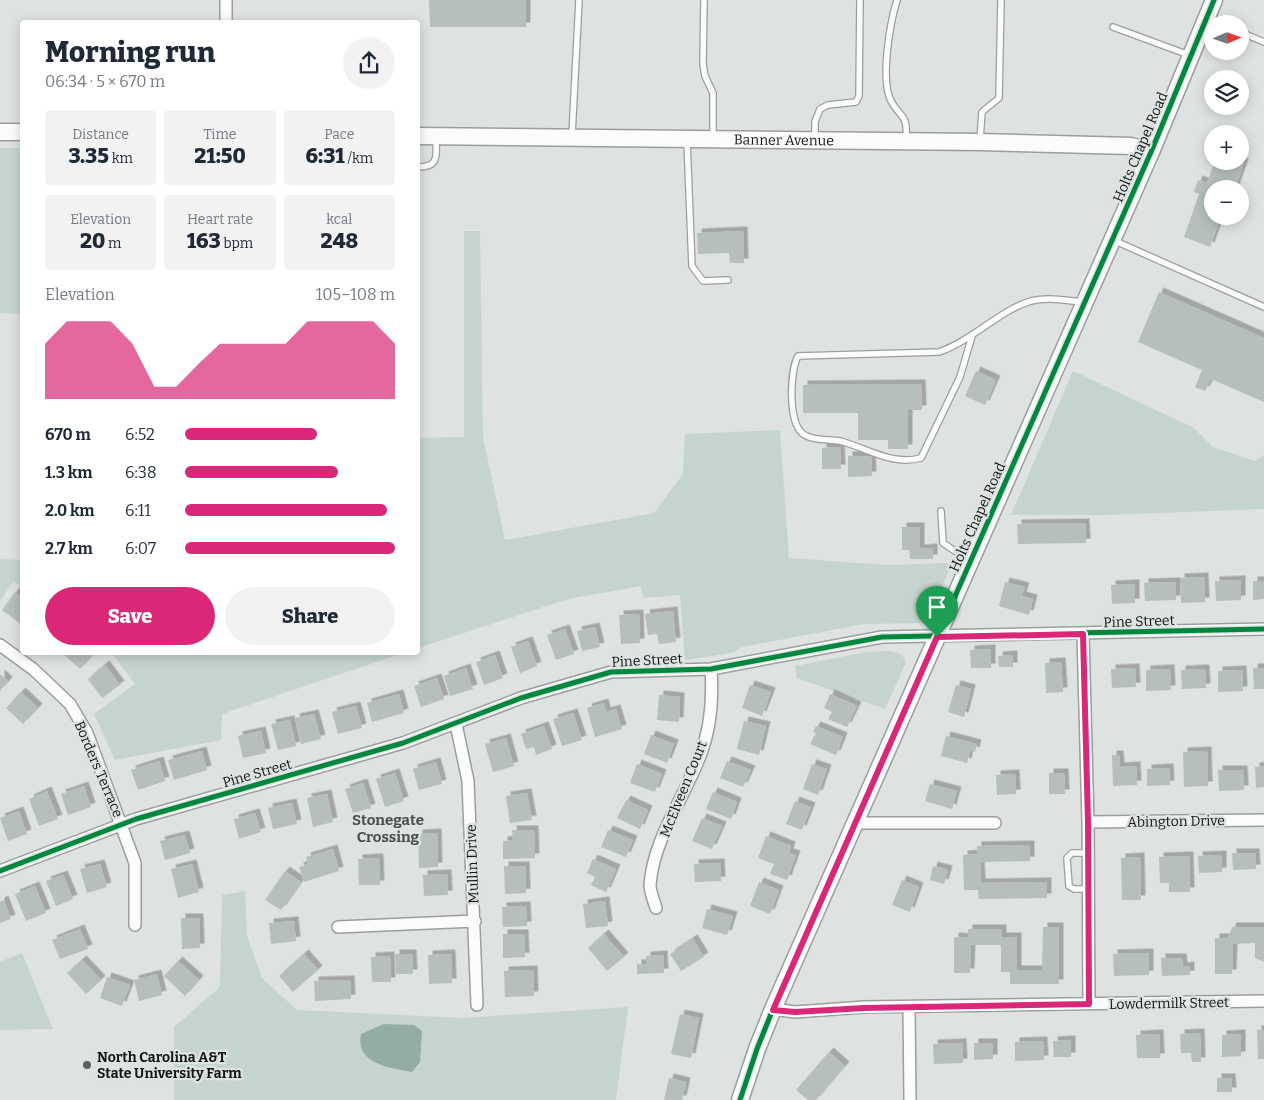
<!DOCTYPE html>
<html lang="en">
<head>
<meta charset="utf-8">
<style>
	body { margin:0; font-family:Bitter,serif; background:#f2f2f3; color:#1f2937; height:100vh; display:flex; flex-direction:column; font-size:19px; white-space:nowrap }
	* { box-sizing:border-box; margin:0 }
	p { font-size:16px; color:#747a83 }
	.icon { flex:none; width:28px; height:28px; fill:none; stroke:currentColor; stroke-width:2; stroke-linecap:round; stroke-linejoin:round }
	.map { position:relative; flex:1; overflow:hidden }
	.side { position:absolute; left:20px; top:20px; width:400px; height:635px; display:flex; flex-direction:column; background:#fff; border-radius:5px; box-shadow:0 2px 12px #0003 }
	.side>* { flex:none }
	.needle { width:32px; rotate:88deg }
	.controls { position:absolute; left:1204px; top:15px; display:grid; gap:10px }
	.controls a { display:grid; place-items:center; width:45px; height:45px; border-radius:50%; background:#fff; box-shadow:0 2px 12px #0003; font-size:25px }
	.pin { position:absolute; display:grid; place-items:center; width:42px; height:42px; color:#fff; margin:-51px -21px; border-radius:50% 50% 50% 0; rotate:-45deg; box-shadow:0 0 5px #0007 }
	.pin .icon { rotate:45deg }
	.round { display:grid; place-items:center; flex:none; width:52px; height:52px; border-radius:26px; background:#f2f2f3 }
	.summary { display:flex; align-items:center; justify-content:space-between; height:85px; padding:0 25px }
	h1 { font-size:28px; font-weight:800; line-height:38px }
	.stats { display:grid; grid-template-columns:repeat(3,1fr); gap:8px; height:85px; padding:5px 25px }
	.stats div { display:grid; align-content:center; border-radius:5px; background:#f2f2f3; text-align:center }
	.stats b { font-size:21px; font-weight:800 }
	.stats small { font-size:14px; font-weight:400 }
	.stats p { font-size:14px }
	.chart { height:140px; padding:10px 25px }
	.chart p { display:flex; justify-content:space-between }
	.chart svg { width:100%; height:90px; margin-top:5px; fill:#db2777; opacity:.7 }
	.action { display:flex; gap:10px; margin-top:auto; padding:10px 25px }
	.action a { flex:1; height:58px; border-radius:30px; background:#db2777; color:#fff; font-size:20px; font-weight:800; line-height:58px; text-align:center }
	.action a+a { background:#f2f2f3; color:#1f2937 }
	ul { padding:0 25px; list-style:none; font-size:16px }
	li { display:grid; grid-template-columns:80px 60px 1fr; align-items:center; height:38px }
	li i { height:12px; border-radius:6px; background:#db2777 }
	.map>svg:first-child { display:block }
	.green { fill:#c5d5ce }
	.water { fill:#93ada2 }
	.building { fill:#b6bfbb; filter:url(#shadow) }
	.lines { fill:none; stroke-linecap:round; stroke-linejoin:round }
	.lane-casing { stroke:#9c9e9d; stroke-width:8 }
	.street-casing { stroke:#9c9e9d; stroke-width:14 }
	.secondary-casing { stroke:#9c9e9d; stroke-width:19 }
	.lane { stroke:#fafbfa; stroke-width:5.5 }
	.street { stroke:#fafbfa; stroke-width:11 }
	.secondary { stroke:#fafbfa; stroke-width:16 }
	.cycleway-casing { stroke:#dde3e1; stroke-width:8 }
	.cycleway { stroke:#00873e; stroke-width:5 }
	.route-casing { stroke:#fff; stroke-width:10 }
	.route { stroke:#db2777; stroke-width:6 }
	.poi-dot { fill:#5a5d5b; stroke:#dde3e1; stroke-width:2 }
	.labels { text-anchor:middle; stroke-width:4.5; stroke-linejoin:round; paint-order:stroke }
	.street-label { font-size:14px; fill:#131514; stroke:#dde3e1 }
	.poi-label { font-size:14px; font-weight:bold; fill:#131514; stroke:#dde3e1; text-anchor:start }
	.neighbourhood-label { font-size:15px; font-weight:bold; fill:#4a4f4d; stroke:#dde3e1 }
</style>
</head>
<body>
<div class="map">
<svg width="1264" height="1100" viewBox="0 0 1264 1100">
	<defs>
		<filter id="shadow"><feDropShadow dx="4.5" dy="-4.5" stdDeviation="0" flood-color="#0004"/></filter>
	</defs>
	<rect width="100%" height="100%" fill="#dee2e0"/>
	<!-- green -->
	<path class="green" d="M0 148H22V314L0 313Z
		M464 231H480L483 437 505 540 654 513 683 474 685 434 780 430 789 558 887 565 952 563 926 623 864 624 742 647 732 653 685 660 680 595 643 598 641 586 568 599 418 648V438L464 437Z
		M1073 371 1194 428 1213 447 1255 461 1264 455V509L1106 515H1011Z
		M0 559 22 560V587L14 581 0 601Z
		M888 651C898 652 903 653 906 663L885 709 797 678 795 666 866 652Z
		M112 653H403L222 714 221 740 115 760 94 714 135 684Z
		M245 891 247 936 262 978 297 1010 463 1018 628 1007 616 1100H174V1027L220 987 222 895Z
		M22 953 53 1029 0 1030V962Z"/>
	<!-- water -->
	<path class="water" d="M384 1024 414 1025 422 1031 420 1062 412 1072C390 1068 355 1064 361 1034Z"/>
	<!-- building -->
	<path class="building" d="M429 0H526V27H430Z
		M1215 161 1244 163 1235 189H1212V216H1221L1210 247 1184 237 1199 194 1194 192 1198 180 1207 183Z
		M743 231 744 263H730L729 253 698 254 697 233Z
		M1159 292 1264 338V402L1211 379 1205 391 1195 387 1202 370 1138 342Z
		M976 371 996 380 985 405 965 396Z
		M921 384 922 410H908V449H888V440H858V413H803V385Z
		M840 447 841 469H822V448Z
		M848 456H871L872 476 848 477Z
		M1085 523 1086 543 1018 544 1017 524Z
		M902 527H920V549L933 548V559H910L909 550H902Z
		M1204 577 1205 602 1181 603 1180 578Z
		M1241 580V600L1216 601 1215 581Z
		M1253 581H1264V599L1253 600Z
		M1005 582 1025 587 1022 596 1033 599 1029 615 999 606Z
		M1176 582V600L1145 601 1144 583Z
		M1135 584V603L1112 604 1111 585Z
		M15 592 22 597V625L2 610Z
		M673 611 676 642 659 644 657 634 648 635 645 614Z
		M639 614 640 643 621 644 619 615Z
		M595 627 600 647 582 651 577 631Z
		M565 629 574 654 556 660 547 635Z
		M528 641 537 666 520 673 511 647Z
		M991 649V668H971L970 650Z
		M61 652H90L93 655 80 669Z
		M495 655 503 678 484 685 476 662Z
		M1013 655V667H999L998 656Z
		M1061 662 1063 692 1046 693 1045 663Z
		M105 665 120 685 102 698 88 679Z
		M466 668 473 689 450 696 444 676Z
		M1135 668 1136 687 1112 688 1111 669Z
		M1253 668H1264V689H1254Z
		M1170 669 1171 690 1146 691V670Z
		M1205 669 1206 688 1182 689 1181 670Z
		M1242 670 1243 691 1218 692V671Z
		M0 674 8 681 0 691Z
		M437 678 444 699 421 707 414 686Z
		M750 685 771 692 762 716 742 708Z
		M956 685 971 689 964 717 948 712Z
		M21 692 38 708 23 724 6 708Z
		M399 694 404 713 372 722 367 703Z
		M830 694 857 706 847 727 828 719 832 712 824 708Z
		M659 695 680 697 679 722 657 720Z
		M604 703 606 712 616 709 622 729 595 737 587 708Z
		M356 706 362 728 338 734 332 712Z
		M573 713 582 740 562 746 553 719Z
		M314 714 321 739 301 744 295 718Z
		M290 720 296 746 278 750 271 724Z
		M744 721 766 726 759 755 737 749Z
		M544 726 552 749 536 755 534 747 526 749 521 734Z
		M816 726 843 737 836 755 810 744 816 733 813 732Z
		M261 731 266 753 243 758 238 736Z
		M651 735 674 744 667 763 644 754Z
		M946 736 977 744 975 752 970 750 967 763 941 756Z
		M506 738 514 766 493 772 485 744Z
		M202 751 207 770 174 780 168 760Z
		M1207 751 1208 786 1184 787 1183 752Z
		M1112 755H1119L1120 767 1136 766 1137 785 1113 786Z
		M159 761 165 781 138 790 131 770Z
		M727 761 751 770 743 787 720 778Z
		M436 762 442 784 419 790 413 769Z
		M637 764 662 774 655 792 630 783Z
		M812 764 827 769 818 795 803 789Z
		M1264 766V787L1256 788 1255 767Z
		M1169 768 1170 785 1147 786V769Z
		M1218 770H1243L1244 790 1219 791Z
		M395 773 404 801 385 807 376 779Z
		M1049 773H1064L1065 794H1049Z
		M1015 774 1016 794 997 795 996 775Z
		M363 783 371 808 353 813 345 789Z
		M930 784 957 791 952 809 925 801Z
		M84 786 91 807 68 815 61 794Z
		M47 791 58 819 39 826 29 799Z
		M713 792 737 802 731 819 706 809Z
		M527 793 532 820 510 823 506 796Z
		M327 794 333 822 313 827 307 798Z
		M626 800 648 810 640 829 617 818Z
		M795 801 811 807 802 830 786 824Z
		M292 803 297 824 273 829 268 808Z
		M19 811 27 834 8 841 0 818Z
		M255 813 261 832 239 839 234 819Z
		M702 818 722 826 712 849 692 841Z
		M512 830H534L535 858 503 859V841L513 840Z
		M608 830 633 840 626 857 601 847Z
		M437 833 438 867 419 868 418 834Z
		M185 835 190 853 165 860 160 841Z
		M766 836 791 846 789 853 796 855 787 880 770 874 774 864 758 858Z
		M1030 845V861L980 862 981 883 1047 882V898L979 899 978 890H964L963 855 977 854V846Z
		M333 849 339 871 304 882 299 867 308 864 306 857Z
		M1232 853H1255L1256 869 1233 870Z
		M1222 855V872L1199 873 1198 856Z
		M1189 856 1190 892H1169V883H1160L1159 857Z
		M1140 857 1141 900H1122L1121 858Z
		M379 858 380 885H359L358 859Z
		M593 859 616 869 606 892 591 885 595 877 587 873Z
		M720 863 721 881 695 882 694 864Z
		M100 864 107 887 87 893 80 869Z
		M192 864 199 892 178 898 171 869Z
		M504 866H525L526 893 505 894Z
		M933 866 948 870 944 884 930 880Z
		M285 871 301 882 281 910 265 900Z
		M447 874 448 895 424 896 423 875Z
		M63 875 73 899 56 906 46 881Z
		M902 880 919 887 910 912 892 905Z
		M759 882 779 890 770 914 750 906Z
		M35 886 46 913 26 921 15 894Z
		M4 900 11 919 0 923V902Z
		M605 901 608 926 586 928 583 904Z
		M526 906 527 926 503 927 502 907Z
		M707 909 733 916 727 935 702 928Z
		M181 918H199L200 948 182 949Z
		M294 921 296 941 271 944 269 923Z
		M1043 927H1059V984H1010V972H1001V945H971L970 973H954V937L968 938V929H1002V937H1017V970H1042Z
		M1232 927H1264V962L1255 958V943L1233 944 1232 974H1215V938H1228Z
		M80 929 88 949 60 959 52 940Z
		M503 934H524L525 957 503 958Z
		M604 934 624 957 607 971 588 948Z
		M693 939 704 957 681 971 670 954Z
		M1149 953V975L1114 976 1113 954Z
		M304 954 318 970 293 992 279 976Z
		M395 954H412L413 974H396Z
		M451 954 452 983 429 984 428 955Z
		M663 955 664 973 637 974V964H646V956Z
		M390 956 391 982H372L371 957Z
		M1161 958H1182L1183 967 1190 966V975L1162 976Z
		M82 960 101 980 86 994 67 973Z
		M178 961 199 980 185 996 164 976Z
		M533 970 534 996 505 997 504 971Z
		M157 974 162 995 139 1001 134 980Z
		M107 977 130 985 122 1006 100 998Z
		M350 980 351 999 315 1001 314 981Z
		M680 1014 699 1018 691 1058 671 1054Z
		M1257 1030H1264V1059H1258Z
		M1200 1033 1201 1062H1192L1191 1053H1181L1180 1034Z
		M1159 1034 1160 1058H1137L1136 1035Z
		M1241 1034V1056L1222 1057V1035Z
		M1071 1040V1057H1054L1053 1041Z
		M1043 1041 1044 1060 1015 1061V1042Z
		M962 1043 963 1063 934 1064 933 1044Z
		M974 1043H993V1059L974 1060Z
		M829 1052 845 1066 816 1100H808L796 1090Z
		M669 1078 686 1082 682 1100H664Z
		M1217 1078H1231L1232 1092H1217Z"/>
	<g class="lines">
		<defs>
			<path id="lane" d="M704 0 703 64 705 76 713 93V137
				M897 0C890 23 880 79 891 101 901 119 908 114 906 139
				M1209 17 1224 24
				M1113 27 1189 55
				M1240 32 1264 42
				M572 135 579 0
				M815 138V122L820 109 828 105 856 102 859 96 860 0
				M980 139 982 112 999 98 1001 0
				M687 141 692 266 703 281 728 280
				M418 167C440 167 436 155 436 138
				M1113 240 1264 307
				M972 336 960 377 921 458C892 466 867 448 840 441 829 439 811 441 802 433 788 420 790 371 798 356L939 352C973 340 1000 310 1031 301 1047 297 1066 300 1082 302
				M941 511 943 543 968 560
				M1088 853H1072L1067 858 1069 886 1074 889H1088"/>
			<path id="street" d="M226 22V0
				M1083 634 1088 822 1089 1004
				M0 645 33 669 70 704 87 733 135 863V925
				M456 724 468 781 477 1005
				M1088 822 1264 820
				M855 823H995
				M0 871 136 819 403 743 521 698 611 672 711 669 882 637 1264 629
				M656 908C654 901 650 892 650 885 653 840 684 798 700 756 711 728 713 698 711 669
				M338 927 475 921
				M909 1007 910 1100
				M773 1009 795 1012 864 1007 1264 1001"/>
			<g id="secondary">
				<path d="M0 132H22"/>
				<path id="s1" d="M418 136 980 142 1131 146 1151 152"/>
				<path d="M740 1100 757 1049 773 1009 1151 152 1214 0"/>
			</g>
		</defs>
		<!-- lane casing -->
		<use href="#lane" class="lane-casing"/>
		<!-- street casing -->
		<use href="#street" class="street-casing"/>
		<!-- secondary casing -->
		<use href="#secondary" class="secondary-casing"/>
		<!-- lane -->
		<use href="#lane" class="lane"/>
		<!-- street -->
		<use href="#street" class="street"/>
		<!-- secondary -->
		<use href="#secondary" class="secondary"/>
		<defs>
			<path id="cycleway" d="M0 871 136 819 403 743 521 698 611 672 711 669 882 637 1264 629
				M740 1100 757 1049 773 1009 1151 152 1214 0"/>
		</defs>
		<!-- cycleway casing -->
		<use href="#cycleway" class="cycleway-casing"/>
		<!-- cycleway -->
		<use href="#cycleway" class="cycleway"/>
	</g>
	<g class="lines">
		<defs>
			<path id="route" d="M1083 634 1088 822 1089 1004 864 1008 795 1012 773 1010 937 637Z"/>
		</defs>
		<!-- route casing -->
		<use href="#route" class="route-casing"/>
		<!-- route -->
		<use href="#route" class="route"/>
	</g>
	<!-- markers -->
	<circle class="poi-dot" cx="87" cy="1065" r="5"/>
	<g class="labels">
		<!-- street labels -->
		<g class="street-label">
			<text dy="5" stroke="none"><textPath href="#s1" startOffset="366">Banner Avenue</textPath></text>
			<text transform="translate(1140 147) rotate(-67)" y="5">Holts Chapel Road</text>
			<text transform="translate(977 517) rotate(-66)" y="5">Holts Chapel Road</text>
			<text transform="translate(1139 621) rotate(-2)" y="5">Pine Street</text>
			<text transform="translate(647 660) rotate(-3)" y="5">Pine Street</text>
			<text transform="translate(99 769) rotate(67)" y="5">Borders Terrace</text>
			<text transform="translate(257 773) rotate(-16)" y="5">Pine Street</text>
			<text transform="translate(683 789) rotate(-68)" y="5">McElveen Court</text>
			<text transform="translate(1176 821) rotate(-1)" y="5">Abington Drive</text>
			<text transform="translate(472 864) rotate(-92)" y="5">Mullin Drive</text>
			<text transform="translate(1169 1003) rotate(-1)" y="5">Lowdermilk Street</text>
		</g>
		<!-- poi labels -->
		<g class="poi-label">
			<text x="97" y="1062">North Carolina A&amp;T<tspan x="97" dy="16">State University Farm</tspan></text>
		</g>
		<!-- neighbourhood labels -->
		<g class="neighbourhood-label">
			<text x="388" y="825">Stonegate<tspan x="388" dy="17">Crossing</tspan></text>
		</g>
	</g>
</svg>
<div class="controls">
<a><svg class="needle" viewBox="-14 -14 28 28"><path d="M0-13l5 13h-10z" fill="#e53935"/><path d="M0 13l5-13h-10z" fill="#747a83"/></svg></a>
<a><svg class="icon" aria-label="layers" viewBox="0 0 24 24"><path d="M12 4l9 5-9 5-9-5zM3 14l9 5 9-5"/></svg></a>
<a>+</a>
<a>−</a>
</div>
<div class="pin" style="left:937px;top:637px;background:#1e9e55"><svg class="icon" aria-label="arrive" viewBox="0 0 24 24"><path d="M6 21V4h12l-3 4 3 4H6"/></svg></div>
<section class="side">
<div class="summary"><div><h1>Morning run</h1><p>06:34 · 5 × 670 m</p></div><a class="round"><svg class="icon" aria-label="share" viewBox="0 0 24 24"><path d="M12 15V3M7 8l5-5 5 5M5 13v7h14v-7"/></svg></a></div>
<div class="stats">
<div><p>Distance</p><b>3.35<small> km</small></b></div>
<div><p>Time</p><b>21:50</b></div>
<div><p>Pace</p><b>6:31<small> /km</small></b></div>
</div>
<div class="stats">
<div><p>Elevation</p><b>20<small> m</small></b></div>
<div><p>Heart rate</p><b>163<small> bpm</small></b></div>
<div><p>kcal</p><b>248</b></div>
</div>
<div class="chart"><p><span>Elevation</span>105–108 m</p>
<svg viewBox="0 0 160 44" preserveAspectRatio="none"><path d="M0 44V17L10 6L20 6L30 6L40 17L50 38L60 38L70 27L80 17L90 17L100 17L110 17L120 6L130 6L140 6L150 6L160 17V44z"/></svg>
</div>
<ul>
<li><b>670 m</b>6:52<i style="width:63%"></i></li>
<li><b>1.3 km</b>6:38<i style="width:73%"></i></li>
<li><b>2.0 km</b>6:11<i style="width:96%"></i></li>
<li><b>2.7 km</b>6:07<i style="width:100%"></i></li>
</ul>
<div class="action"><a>Save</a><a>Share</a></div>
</section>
</div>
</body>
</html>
